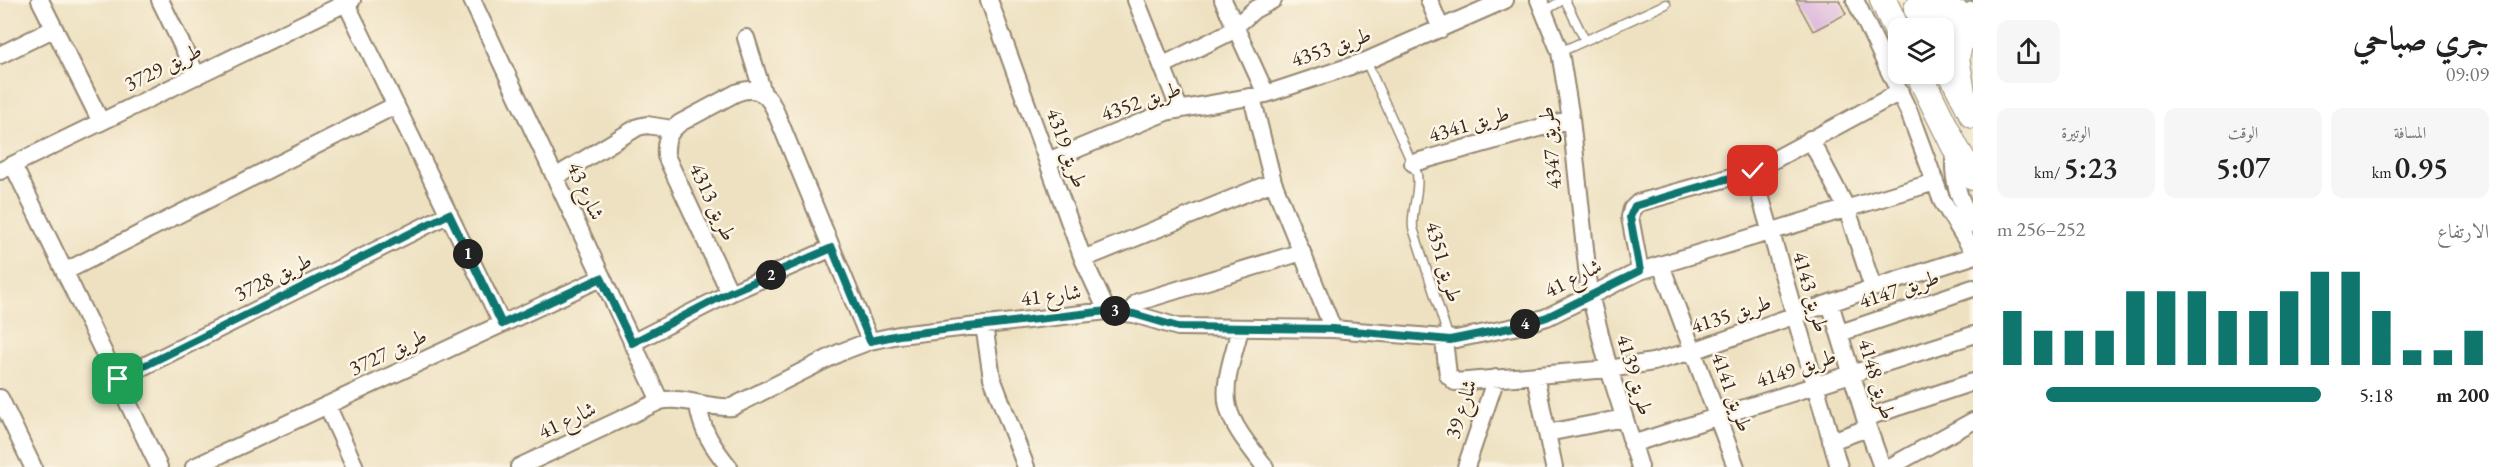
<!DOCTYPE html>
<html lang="ar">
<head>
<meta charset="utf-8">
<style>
	body { margin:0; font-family:"EB Garamond",Amiri,serif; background:#f6f6f6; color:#222; direction:rtl; height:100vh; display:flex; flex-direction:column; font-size:22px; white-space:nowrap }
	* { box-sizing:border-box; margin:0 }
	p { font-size:20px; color:#767676 }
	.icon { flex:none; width:33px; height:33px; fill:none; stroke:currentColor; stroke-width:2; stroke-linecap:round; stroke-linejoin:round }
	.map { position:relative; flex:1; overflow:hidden; direction:ltr }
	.side { display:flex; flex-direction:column; background:#fff; width:540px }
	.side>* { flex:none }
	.tools { position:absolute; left:1888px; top:18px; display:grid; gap:12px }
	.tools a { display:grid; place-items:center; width:66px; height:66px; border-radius:12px; background:#fff; box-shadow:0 3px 9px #0003; font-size:30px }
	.pin { position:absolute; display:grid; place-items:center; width:51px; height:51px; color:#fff; margin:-26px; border-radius:12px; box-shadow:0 3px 9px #0006 }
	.km { position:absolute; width:30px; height:30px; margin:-15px; border-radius:50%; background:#222; color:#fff; font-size:16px; line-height:30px; text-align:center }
	.round { display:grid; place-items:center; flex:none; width:63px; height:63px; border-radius:12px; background:#f6f6f6 }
	.overview { display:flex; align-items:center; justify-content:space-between; height:102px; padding:0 24px }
	h1 { font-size:33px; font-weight:600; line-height:45px }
	.metrics { display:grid; grid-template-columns:repeat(3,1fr); gap:9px; height:102px; padding:6px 24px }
	.metrics div { display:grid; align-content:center; border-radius:12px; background:#f6f6f6; text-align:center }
	.metrics b { font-size:30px; font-weight:600 }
	.metrics small { font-size:16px; font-weight:400 }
	.metrics p { font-size:16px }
	.chart { height:168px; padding:12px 24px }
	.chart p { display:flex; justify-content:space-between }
	.chart svg { width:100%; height:108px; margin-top:6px; stroke:#0f766e; stroke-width:6 }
	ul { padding:0 24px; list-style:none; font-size:20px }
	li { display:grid; grid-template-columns:96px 72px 1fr; align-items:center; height:45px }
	li i { height:15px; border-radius:8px; background:#0f766e }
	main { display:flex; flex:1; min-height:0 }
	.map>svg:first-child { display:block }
	.building { fill:#dcb5dc }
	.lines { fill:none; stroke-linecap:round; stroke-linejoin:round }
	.service-casing { stroke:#948670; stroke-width:11 }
	.minor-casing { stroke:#948670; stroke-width:20 }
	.primary-casing { stroke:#948670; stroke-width:28 }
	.service { stroke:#fff; stroke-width:8 }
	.minor { stroke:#fff; stroke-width:16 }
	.primary { stroke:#fff; stroke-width:26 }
	.route-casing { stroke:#fff; stroke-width:12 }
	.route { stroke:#0f766e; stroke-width:8 }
	.labels { text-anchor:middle; stroke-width:5; stroke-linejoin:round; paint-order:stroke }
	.street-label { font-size:21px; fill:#3b2a1e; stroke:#fcf5e5 }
</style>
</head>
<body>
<main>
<section class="side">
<div class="overview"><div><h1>جري صباحي</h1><p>09:09</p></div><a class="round"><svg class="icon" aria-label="share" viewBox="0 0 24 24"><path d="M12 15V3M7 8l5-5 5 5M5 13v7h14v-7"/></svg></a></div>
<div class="metrics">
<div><p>المسافة</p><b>0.95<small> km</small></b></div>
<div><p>الوقت</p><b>5:07</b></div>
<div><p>الوتيرة</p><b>5:23<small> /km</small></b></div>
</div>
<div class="chart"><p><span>الارتفاع</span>252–256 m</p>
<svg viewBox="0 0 160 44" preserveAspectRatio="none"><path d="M5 44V22M15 44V30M25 44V30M35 44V30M45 44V14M55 44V14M65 44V14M75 44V22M85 44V22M95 44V14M105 44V6M115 44V6M125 44V22M135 44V38M145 44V38M155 44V30"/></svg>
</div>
<ul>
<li><b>200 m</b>5:18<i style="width:85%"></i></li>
</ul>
</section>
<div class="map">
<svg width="1973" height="467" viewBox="0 0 1973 467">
	<rect width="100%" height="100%" fill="#fcf5e5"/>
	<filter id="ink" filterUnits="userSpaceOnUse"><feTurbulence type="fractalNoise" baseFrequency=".0167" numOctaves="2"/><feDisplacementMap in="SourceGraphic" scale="12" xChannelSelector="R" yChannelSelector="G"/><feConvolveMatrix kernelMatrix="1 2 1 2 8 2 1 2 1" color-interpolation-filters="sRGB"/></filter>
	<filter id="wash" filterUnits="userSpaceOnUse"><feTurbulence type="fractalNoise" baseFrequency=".008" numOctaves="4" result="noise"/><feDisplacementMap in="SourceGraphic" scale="24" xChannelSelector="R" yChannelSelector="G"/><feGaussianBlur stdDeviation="1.35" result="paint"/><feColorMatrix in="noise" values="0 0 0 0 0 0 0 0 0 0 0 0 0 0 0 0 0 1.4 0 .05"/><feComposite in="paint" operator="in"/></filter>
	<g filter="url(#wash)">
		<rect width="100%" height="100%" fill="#eee1c1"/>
		<g id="blocks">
			<!-- building -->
			<path class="building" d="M1796 0H1839L1846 14 1813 31Z"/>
		</g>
	</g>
	<g filter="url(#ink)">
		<use href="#blocks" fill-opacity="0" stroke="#948670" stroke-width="1.5"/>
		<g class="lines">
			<defs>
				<path id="service" d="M1565 0 1585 40
					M1544 11 1563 0
					M1560 52 1666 4
					M1366 61 1417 174C1420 193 1411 209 1413 228L1449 339"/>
				<path id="minor" d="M40 0 101 122
					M160 0 197 76
					M472 0 660 401
					M989 0 1083 259 1107 311
					M1136 0 1179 108
					M1223 0 1266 94
					M1429 0 1441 29
					M1539 0 1560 52 1571 119 1590 295 1609 369 1640 467
					M1855 0 1909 112 1942 201 1973 251
					M346 3 502 324
					M1930 28 1973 10
					M746 38 763 93
					M0 55 53 29
					M1162 66 1228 33 1254 10 1273 0
					M1252 97 1273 182 1333 329
					M1810 139 1847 209 1873 288
					M1955 148C1951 178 1958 198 1973 224
					M1048 161 1166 112 1266 94 1366 61 1505 0
					M1413 163 1571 119
					M13 165 159 467
					M0 171 352 0
					M1753 171 1839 467
					M555 177 638 127 647 125 672 129
					M1083 259 1273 182
					M1661 265 1736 467
					M66 271 396 105
					M1640 271 1630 217 1632 209 1638 203 1753 171 1900 92
					M730 293 666 156C665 141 668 132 680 123L736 93C753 86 766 91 774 108L870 341
					M1830 303 1868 428 1882 467
					M1134 314V307L1138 302 1302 252
					M984 325 992 378 1026 467
					M1240 328C1235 352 1222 382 1228 407 1233 428 1252 449 1265 467
					M1840 333 1973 288
					M1444 340 1448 375 1455 382 1609 369 1653 362 1693 351 1873 288 1973 256
					M632 343 730 293 832 248
					M1535 375 1554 467
					M118 379 449 214
					M0 398 33 467
					M698 404C701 430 713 447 729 467
					M327 405 355 467
					M1865 418 1973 382
					M1547 433 1624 418
					M1831 441 1868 428
					M1632 444 1973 335
					M194 467 601 278
					M519 467 660 401C685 396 707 409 732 407L841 352 870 341 899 335 1107 311 1134 314 1178 327 1333 329 1456 339 1519 326 1547 317 1640 271 1935 182
					M1466 467 1496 378
					M1890 467 1973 421"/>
				<path id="primary" d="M1883 0 1899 34
					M1917 9 1938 14 1960 15
					M1919 74 1955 147 1973 177
					M1953 76 1973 115
					M1962 92 1956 58 1964 25"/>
			</defs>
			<!-- service casing -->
			<use href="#service" class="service-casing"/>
			<!-- minor casing -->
			<use href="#minor" class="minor-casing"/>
			<!-- primary casing -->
			<use href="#primary" class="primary-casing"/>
			<!-- service -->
			<use href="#service" class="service"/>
			<!-- minor -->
			<use href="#minor" class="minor"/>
			<!-- primary -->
			<use href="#primary" class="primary"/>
		</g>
	</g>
	<g class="lines" filter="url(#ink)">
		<defs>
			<path id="route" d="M118 379 449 214 502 324 601 278 632 343 730 292 832 248 870 341 899 335 1107 311 1134 314 1178 327 1333 329 1450 340 1519 326 1547 317 1640 271 1630 217 1635 206 1753 171"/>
		</defs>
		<!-- route casing -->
		<use href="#route" class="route-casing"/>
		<!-- route -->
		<use href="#route" class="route"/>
	</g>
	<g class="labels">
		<!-- street labels -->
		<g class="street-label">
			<text transform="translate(1331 47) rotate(-19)" y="7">طريق 4353</text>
			<text transform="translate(163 67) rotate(-26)" y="7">طريق 3729</text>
			<text transform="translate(1141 101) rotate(-19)" y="7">طريق 4352</text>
			<text transform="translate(1469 124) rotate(-16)" y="7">طريق 4341</text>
			<text transform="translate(1067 148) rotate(70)" y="7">طريق 4319</text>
			<text transform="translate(1550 148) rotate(-96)" y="7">طريق 4347</text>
			<text transform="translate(586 191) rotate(66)" y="7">شارع 43</text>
			<text transform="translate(713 202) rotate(65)" y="7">طريق 4313</text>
			<text transform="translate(1444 262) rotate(74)" y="7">طريق 4351</text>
			<text transform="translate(273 277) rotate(-26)" y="7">طريق 3728</text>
			<text transform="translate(1573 278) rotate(-27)" y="7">شارع 41</text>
			<text transform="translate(1899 289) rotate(-18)" y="7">طريق 4147</text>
			<text transform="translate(1811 292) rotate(74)" y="7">طريق 4143</text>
			<text transform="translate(1051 295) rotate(-7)" y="7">شارع 41</text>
			<text transform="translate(1731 314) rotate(-18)" y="7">طريق 4135</text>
			<text transform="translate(388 352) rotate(-25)" y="7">طريق 3727</text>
			<text transform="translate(1796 368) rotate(-18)" y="7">طريق 4149</text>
			<text transform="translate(1635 375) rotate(74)" y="7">طريق 4139</text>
			<text transform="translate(1877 379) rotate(73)" y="7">طريق 4148</text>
			<text transform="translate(1732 392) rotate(70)" y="7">طريق 4141</text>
			<text transform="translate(1461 409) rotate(-72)" y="7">شارع 39</text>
			<text transform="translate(567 420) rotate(-25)" y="7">شارع 41</text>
		</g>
	</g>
</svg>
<div class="tools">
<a><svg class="icon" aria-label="layers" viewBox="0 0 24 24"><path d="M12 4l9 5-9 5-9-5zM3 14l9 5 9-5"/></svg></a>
</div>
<div class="pin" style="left:118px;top:379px;background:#1e9e55"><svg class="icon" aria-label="arrive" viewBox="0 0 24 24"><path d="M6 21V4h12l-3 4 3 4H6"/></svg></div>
<div class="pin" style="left:1753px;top:171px;background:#d93025"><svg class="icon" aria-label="check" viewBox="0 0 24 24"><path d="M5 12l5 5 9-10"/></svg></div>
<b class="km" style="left:468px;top:254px">1</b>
<b class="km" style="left:771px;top:275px">2</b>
<b class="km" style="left:1115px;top:311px">3</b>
<b class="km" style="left:1525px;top:324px">4</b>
</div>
</main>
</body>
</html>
